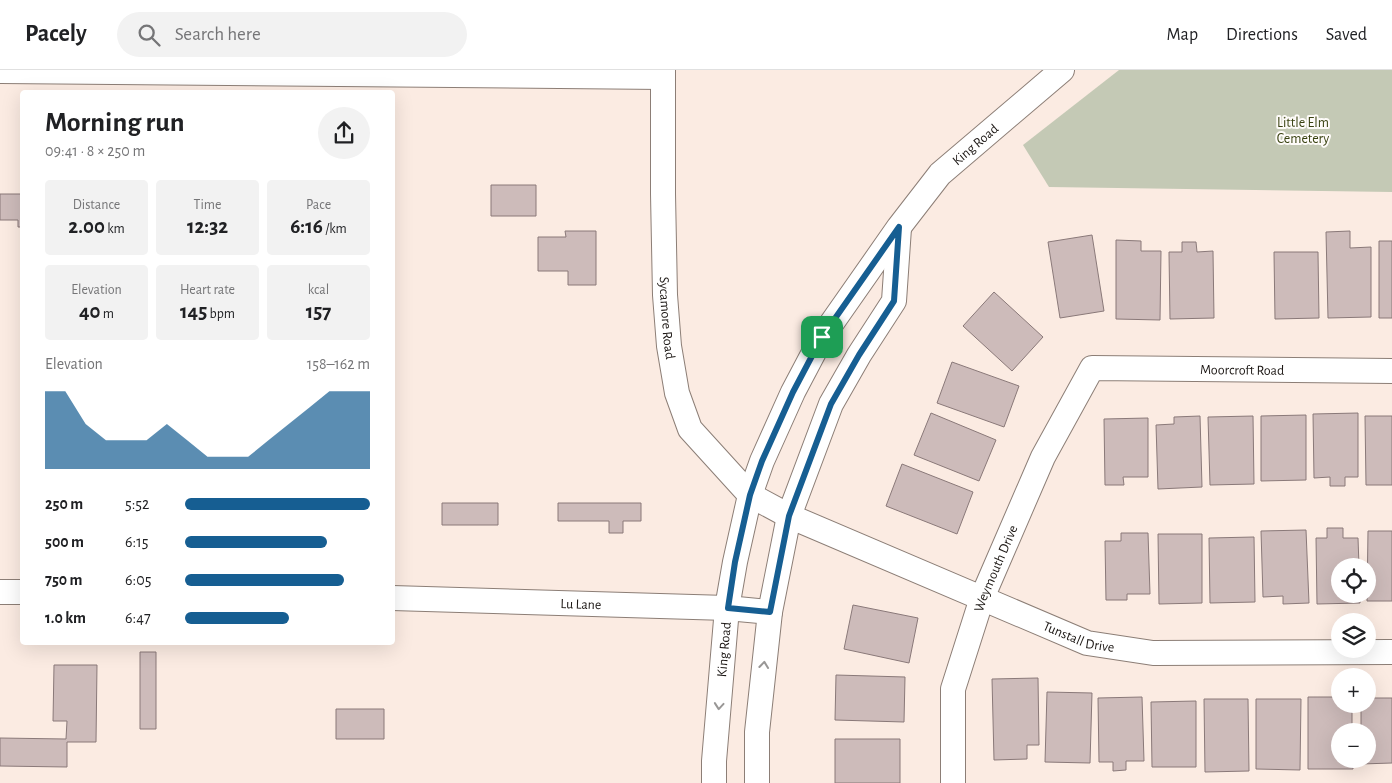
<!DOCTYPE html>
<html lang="en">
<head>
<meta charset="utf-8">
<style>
	body { margin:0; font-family:"Alegreya Sans",sans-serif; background:#f2f2f2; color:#202124; height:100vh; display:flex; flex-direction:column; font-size:19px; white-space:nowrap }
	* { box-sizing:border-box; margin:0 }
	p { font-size:16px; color:#757577 }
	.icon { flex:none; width:28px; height:28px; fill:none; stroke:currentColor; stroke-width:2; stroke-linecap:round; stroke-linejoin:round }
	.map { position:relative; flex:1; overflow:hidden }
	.side { position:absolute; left:20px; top:20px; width:375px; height:555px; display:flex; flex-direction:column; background:#fff; border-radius:5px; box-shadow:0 5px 20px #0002 }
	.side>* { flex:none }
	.fabs { position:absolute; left:1331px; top:488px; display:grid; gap:10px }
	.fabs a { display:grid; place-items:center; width:45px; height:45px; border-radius:50%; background:#fff; box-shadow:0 5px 20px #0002; font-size:25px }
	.pin { position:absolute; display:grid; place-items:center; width:42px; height:42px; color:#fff; margin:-21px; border-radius:10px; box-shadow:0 2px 8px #0006 }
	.round { display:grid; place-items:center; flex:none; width:52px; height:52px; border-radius:26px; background:#f2f2f2 }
	.headline { display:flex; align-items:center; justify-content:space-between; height:85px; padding:0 25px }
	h1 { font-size:28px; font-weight:700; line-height:38px }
	.stats { display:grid; grid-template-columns:repeat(3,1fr); gap:8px; height:85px; padding:5px 25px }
	.stats div { display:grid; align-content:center; border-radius:5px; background:#f2f2f2; text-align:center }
	.stats b { font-size:21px; font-weight:700 }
	.stats small { font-size:14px; font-weight:400 }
	.stats p { font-size:14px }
	.chart { height:140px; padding:10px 25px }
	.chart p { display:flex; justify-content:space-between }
	.chart svg { width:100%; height:90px; margin-top:5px; fill:#165e92; opacity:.7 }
	ul { padding:0 25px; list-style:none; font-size:16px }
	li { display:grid; grid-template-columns:80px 60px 1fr; align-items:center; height:38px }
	li i { height:12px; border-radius:6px; background:#165e92 }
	header { display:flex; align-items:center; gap:30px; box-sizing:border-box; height:70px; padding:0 25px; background:#fff; border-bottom:1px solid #e0e0e0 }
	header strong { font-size:24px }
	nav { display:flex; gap:28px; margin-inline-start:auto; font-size:18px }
	.search { width:350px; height:45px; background:#f2f2f2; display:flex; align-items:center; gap:12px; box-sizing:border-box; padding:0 18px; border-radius:28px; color:#757577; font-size:19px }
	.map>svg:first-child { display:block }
	.green { fill:#c4c9b5 }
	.building { fill:#cdbbba; stroke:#8a7979 }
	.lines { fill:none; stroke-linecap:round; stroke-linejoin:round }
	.minor-casing { stroke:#8c7e76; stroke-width:26 }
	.minor { stroke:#fff; stroke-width:24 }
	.oneway { stroke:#999796 }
	.route-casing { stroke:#fff; stroke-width:10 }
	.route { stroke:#165e92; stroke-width:6 }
	.labels { text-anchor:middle; stroke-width:4; stroke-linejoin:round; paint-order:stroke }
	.park-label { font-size:14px; fill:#394211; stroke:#fefbf9 }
	.street-label { font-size:14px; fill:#1d1815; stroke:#fefbf9 }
</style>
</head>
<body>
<header>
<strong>Pacely</strong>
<div class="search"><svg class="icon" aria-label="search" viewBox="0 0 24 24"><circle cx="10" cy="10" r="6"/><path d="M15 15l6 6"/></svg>Search here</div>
<nav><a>Map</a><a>Directions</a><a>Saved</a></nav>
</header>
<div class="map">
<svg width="1392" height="713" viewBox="0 0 1392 713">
	<rect width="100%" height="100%" fill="#fbebe2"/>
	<!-- green -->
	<path class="green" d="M1119 0H1392V122L1049 117 1023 75Z"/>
	<!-- building -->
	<path class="building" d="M491 115H536V146H491Z
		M0 124H22V157H18V150H0Z
		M565 161H596V215H568V201H538V167H566Z
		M1350 161V178L1371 177V247L1328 248 1326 162Z
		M1092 165 1104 241 1060 248 1048 172Z
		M1116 170 1141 171V181H1161L1160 250 1116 249Z
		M1379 171H1392V248H1379Z
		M1182 172H1196L1197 182 1213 181 1214 248 1170 249 1169 182H1182Z
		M1274 182H1318L1319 248 1275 249Z
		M994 222 1043 267 1012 301 963 256Z
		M952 292 1019 316 1004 357 937 333Z
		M931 343 996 370 979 411 914 385Z
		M1358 343V407H1345V416H1330V407L1314 408 1313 344Z
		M1306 345V410L1261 411V346Z
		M1200 346 1202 417 1158 419 1156 355 1174 354V347Z
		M1253 346 1254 414 1210 415 1208 347Z
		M1365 346H1392V415H1366Z
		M1148 348V407H1123L1124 415H1105L1104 349Z
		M902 394 973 422 957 464 886 436Z
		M442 433H498V455H442Z
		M558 433H641V451H623V463H609V451H558Z
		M1327 458H1343V468H1358L1359 496H1340V524H1360V533L1317 534 1316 468H1327Z
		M1306 460 1309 533 1283 534V526L1263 527 1261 461Z
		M1368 461H1392V531H1367Z
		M1121 463H1148L1150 524H1127V530H1106L1105 471H1121Z
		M1158 464H1202V533L1159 534Z
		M1254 467 1255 532 1210 533 1209 468Z
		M853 535 918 548 909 593 844 579Z
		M140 582H156V659H140Z
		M54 595H97L96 672H67V697L0 696V668L66 669 67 651H53Z
		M836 605 905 607 904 652 835 650Z
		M1038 608 1039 675H1027V689L994 690 992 609Z
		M1047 622 1092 623 1090 693 1045 692Z
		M1142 627 1144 691H1126V700L1113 701V692H1099L1098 628Z
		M1308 627H1340V634H1352V661H1340V689H1353V699H1308Z
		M1368 628H1392V693L1361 694V689H1368V661H1361V634H1368Z
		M1204 629H1248L1249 701 1205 702Z
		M1256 629H1301L1300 700 1256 699Z
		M1196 631V697H1152L1151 632Z
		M336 639H384V669H336Z
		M835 669H900V713H835Z"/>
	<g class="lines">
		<defs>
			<g id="minor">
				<path id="s1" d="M663 0V124L665 225 669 276 677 323 690 359 750 425 789 446 1087 573 1153 583 1392 582"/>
				<path d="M0 1 663 7"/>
				<path d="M0 522H22"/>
				<path id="s2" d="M392 528 727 538 770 542"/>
				<path id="s3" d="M714 713V691L727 538 735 492 750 425 762 391 793 322 822 267 899 157 940 104 1062 0"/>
				<path d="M757 713V662L770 542 789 446 831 334 859 285 894 231 899 158"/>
				<path id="s4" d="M953 713V619L982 528 1043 387 1092 298 1392 301"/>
			</g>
		</defs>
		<!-- minor casing -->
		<use href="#minor" class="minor-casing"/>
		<!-- minor -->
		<use href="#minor" class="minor"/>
	</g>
	<!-- one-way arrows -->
	<defs><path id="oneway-chevron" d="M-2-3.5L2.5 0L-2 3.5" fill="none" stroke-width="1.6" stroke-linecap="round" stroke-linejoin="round" transform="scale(1.25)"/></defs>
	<g class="oneway">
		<use href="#oneway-chevron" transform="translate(764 595) rotate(-84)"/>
		<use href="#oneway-chevron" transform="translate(719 636) rotate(95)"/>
	</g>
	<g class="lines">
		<defs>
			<path id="route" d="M899 157 894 231 859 285 831 334 789 446 770 542 728 538 735 492 750 425 762 391 793 322 822 267Z"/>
		</defs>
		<!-- route casing -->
		<use href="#route" class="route-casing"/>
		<!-- route -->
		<use href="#route" class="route"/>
	</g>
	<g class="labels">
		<!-- park labels -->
		<g class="park-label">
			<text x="1303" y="57">Little Elm<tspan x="1303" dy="16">Cemetery</tspan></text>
		</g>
		<!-- street labels -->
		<g class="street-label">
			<text dy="5" stroke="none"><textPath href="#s3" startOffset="712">King Road</textPath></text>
			<text dy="5" stroke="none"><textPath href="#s1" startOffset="248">Sycamore Road</textPath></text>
			<text dy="5" stroke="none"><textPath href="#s4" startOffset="595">Moorcroft Road</textPath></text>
			<text dy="5" stroke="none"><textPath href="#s4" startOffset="222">Weymouth Drive</textPath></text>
			<text dy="5" stroke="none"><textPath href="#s2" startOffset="189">Lu Lane</textPath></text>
			<text dy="5" stroke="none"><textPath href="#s1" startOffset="810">Tunstall Drive</textPath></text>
			<text dy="5" stroke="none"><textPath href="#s3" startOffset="134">King Road</textPath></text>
		</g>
	</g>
</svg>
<div class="fabs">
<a><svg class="icon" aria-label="locate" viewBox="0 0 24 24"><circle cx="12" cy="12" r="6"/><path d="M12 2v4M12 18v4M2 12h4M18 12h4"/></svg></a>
<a><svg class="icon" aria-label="layers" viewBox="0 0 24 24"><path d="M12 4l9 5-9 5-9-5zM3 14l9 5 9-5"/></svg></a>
<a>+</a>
<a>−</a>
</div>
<div class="pin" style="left:822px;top:267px;background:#1e9e55"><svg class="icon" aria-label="arrive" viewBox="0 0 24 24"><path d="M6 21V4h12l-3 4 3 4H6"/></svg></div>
<section class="side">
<div class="headline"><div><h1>Morning run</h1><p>09:41 · 8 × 250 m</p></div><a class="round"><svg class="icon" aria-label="share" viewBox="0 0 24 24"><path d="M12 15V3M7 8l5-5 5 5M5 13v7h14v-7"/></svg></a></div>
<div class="stats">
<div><p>Distance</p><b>2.00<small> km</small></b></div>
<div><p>Time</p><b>12:32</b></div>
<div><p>Pace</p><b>6:16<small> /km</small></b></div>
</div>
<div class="stats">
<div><p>Elevation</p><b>40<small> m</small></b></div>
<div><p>Heart rate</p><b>145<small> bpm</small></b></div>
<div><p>kcal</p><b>157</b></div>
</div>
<div class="chart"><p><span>Elevation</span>158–162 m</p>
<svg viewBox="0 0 160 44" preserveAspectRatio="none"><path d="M0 44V6L10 6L20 22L30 30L40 30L50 30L60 22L70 30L80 38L90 38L100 38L110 30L120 22L130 14L140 6L150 6L160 6V44z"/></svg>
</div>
<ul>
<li><b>250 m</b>5:52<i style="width:100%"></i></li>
<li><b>500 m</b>6:15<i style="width:77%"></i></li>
<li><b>750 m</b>6:05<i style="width:86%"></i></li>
<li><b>1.0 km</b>6:47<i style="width:56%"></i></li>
</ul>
</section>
</div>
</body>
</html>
